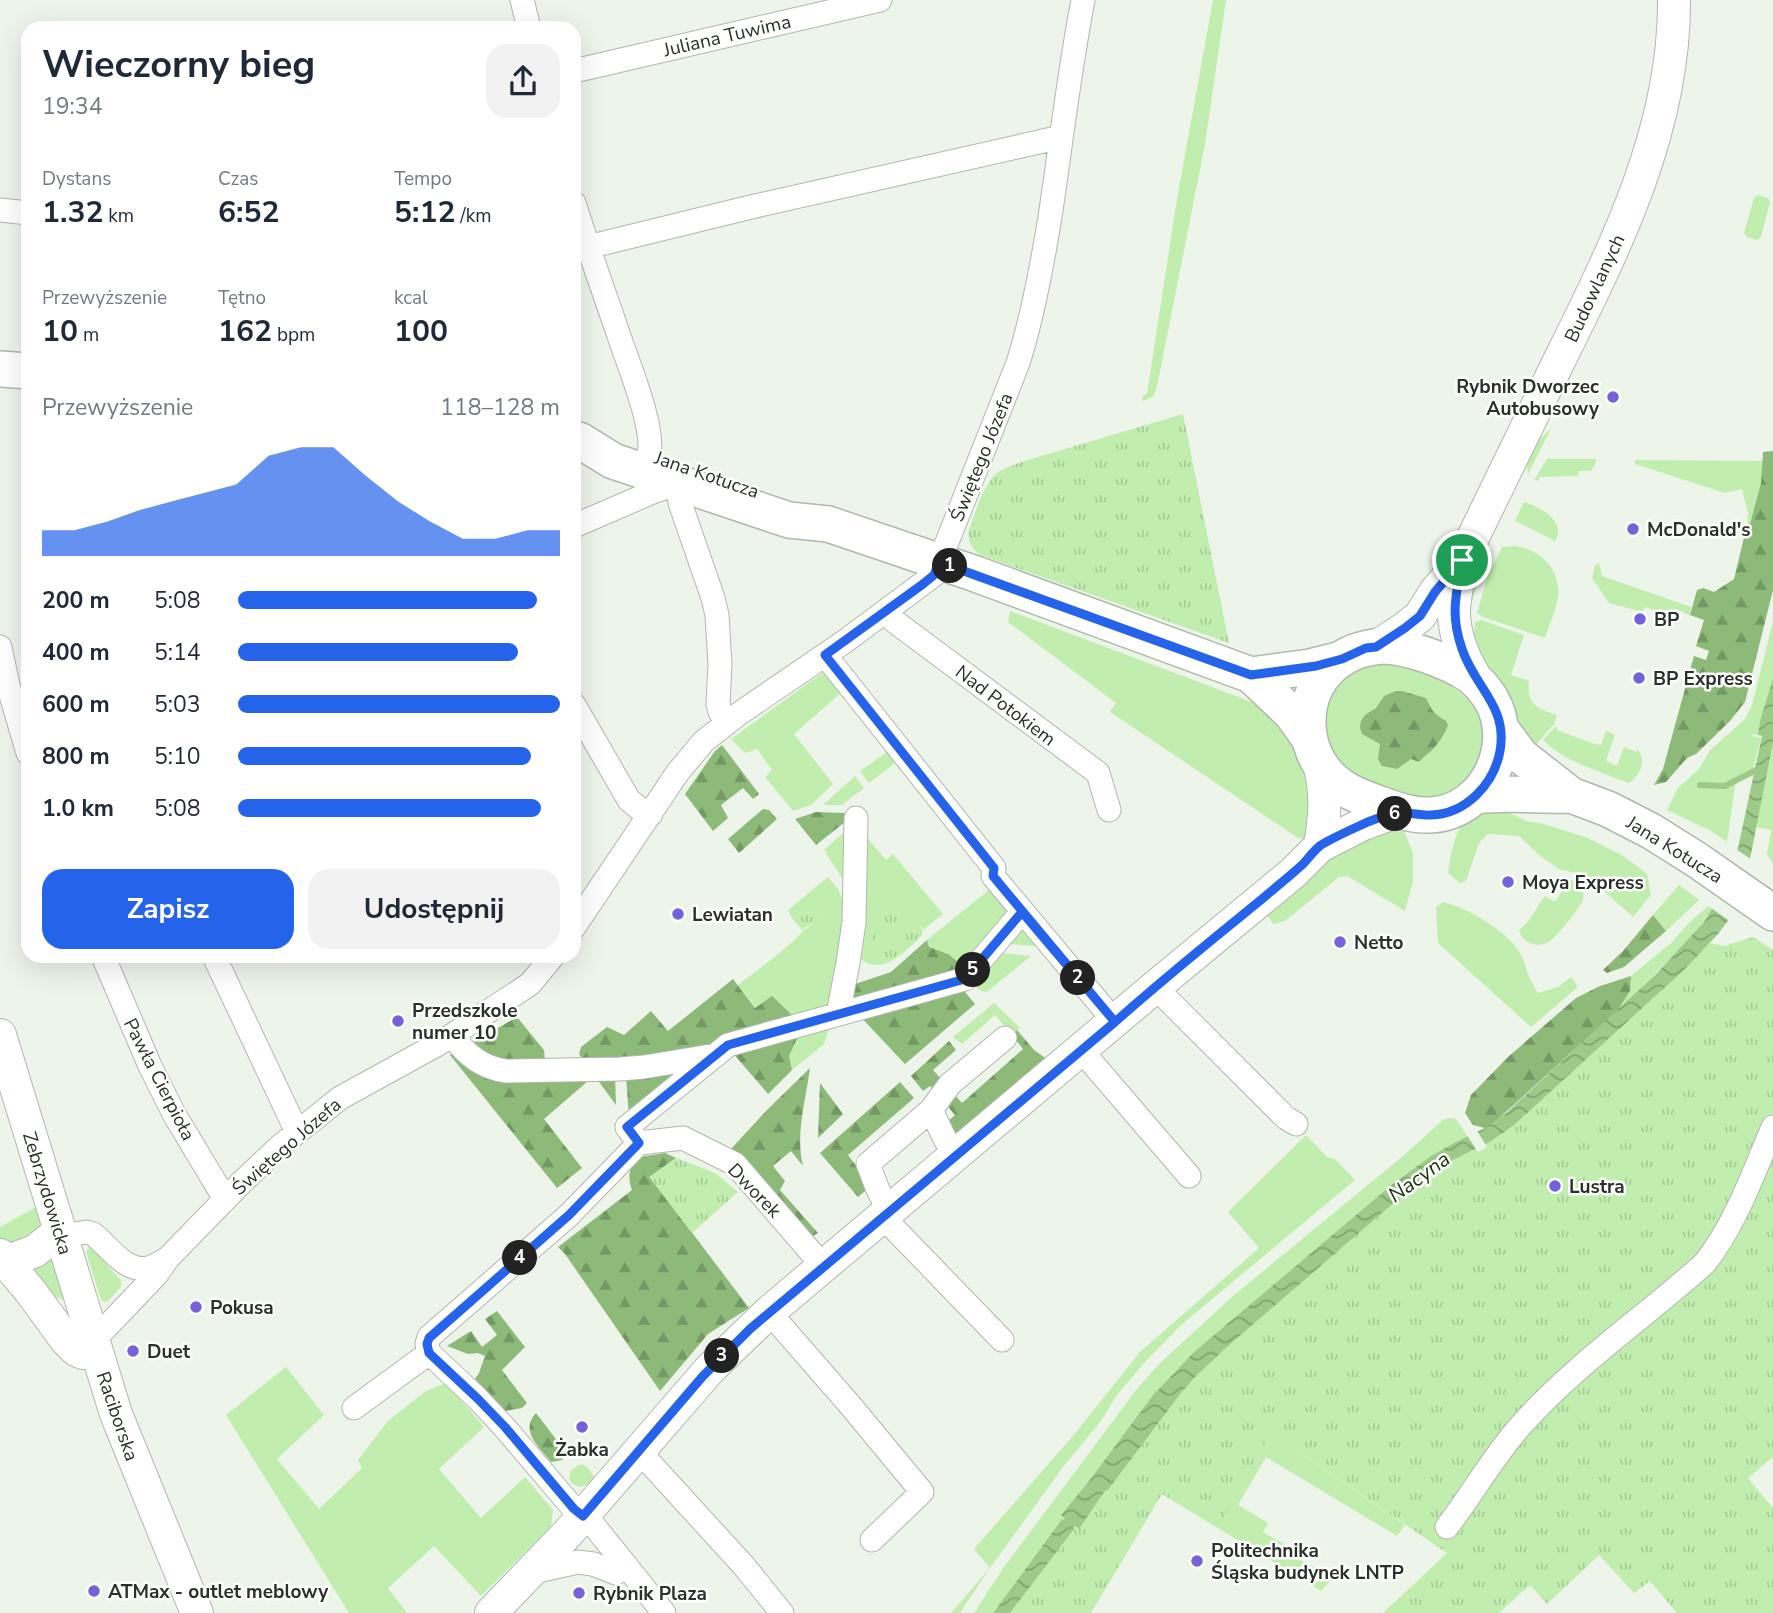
<!DOCTYPE html>
<html lang="pl">
<head>
<meta charset="utf-8">
<style>
	body { margin:0; font-family:"Nunito Sans",sans-serif; background:#f2f2f3; color:#1f2937; height:100vh; display:flex; flex-direction:column; font-size:26px; white-space:nowrap }
	* { box-sizing:border-box; margin:0 }
	p { font-size:23px; color:#747a83 }
	.icon { flex:none; width:38px; height:38px; fill:none; stroke:currentColor; stroke-width:2; stroke-linecap:round; stroke-linejoin:round }
	.map { position:relative; flex:1; overflow:hidden }
	.panel { position:absolute; left:21px; top:21px; width:560px; height:942px; display:flex; flex-direction:column; background:#fff; border-radius:21px; box-shadow:0 7px 28px #0002 }
	.panel>* { flex:none }
	.pin { position:absolute; display:grid; place-items:center; width:60px; height:60px; color:#fff; margin:-30px; border:4px solid #fff; border-radius:50%; box-shadow:0 2px 7px #0007 }
	.km { position:absolute; width:35px; height:35px; margin:-18px; border-radius:50%; background:#222; color:#fff; font-size:19px; line-height:35px; text-align:center }
	.round { display:grid; place-items:center; flex:none; width:74px; height:74px; border-radius:21px; background:#f2f2f3 }
	.headline { display:flex; align-items:center; justify-content:space-between; height:119px; padding:0 21px }
	h1 { font-size:38px; font-weight:700; line-height:52px }
	.stats { display:grid; grid-template-columns:repeat(3,1fr); gap:10px; height:119px; padding:7px 21px }
	.stats div { display:grid; align-content:center }
	.stats b { font-size:30px; font-weight:700 }
	.stats small { font-size:19px; font-weight:400 }
	.stats p { font-size:19px }
	.chart { height:196px; padding:14px 21px }
	.chart p { display:flex; justify-content:space-between }
	.chart svg { width:100%; height:126px; margin-top:7px; fill:#2563eb; opacity:.7 }
	.button { display:flex; gap:14px; margin-top:auto; padding:14px 21px }
	.button a { flex:1; height:80px; border-radius:21px; background:#2563eb; color:#fff; font-size:28px; font-weight:700; line-height:80px; text-align:center }
	.button a+a { background:#f2f2f3; color:#1f2937 }
	ul { padding:0 21px; list-style:none; font-size:23px }
	li { display:grid; grid-template-columns:112px 84px 1fr; align-items:center; height:52px }
	li i { height:18px; border-radius:9px; background:#2563eb }
	.map>svg:first-child { display:block }
	.grass { fill:#c1eeae }
	.forest { fill:url(#forest-firs) }
	.park { fill:url(#park-tufts) }
	.water { fill:url(#water-waves) }
	.pier { fill:#edf4ea }
	.lines { fill:none; stroke-linecap:round; stroke-linejoin:round }
	.stream { stroke:#9dca89; stroke-width:6 }
	.street-casing { stroke:#b0b7ad; stroke-width:25 }
	.secondary-casing { stroke:#b0b7ad; stroke-width:34 }
	.primary-casing { stroke:#b0b7ad; stroke-width:38 }
	.street { stroke:#fff; stroke-width:23 }
	.secondary { stroke:#fff; stroke-width:32 }
	.primary { stroke:#fff; stroke-width:35 }
	.route-casing { stroke:#fff; stroke-width:14 }
	.route { stroke:#2563eb; stroke-width:9 }
	.poi-dot { fill:#7461db; stroke:#fdfffd; stroke-width:2.5 }
	.labels { text-anchor:middle; stroke-width:5; stroke-linejoin:round; paint-order:stroke }
	.street-label { font-size:19px; fill:#2d2f2c; stroke:#fdfffd }
	.poi-label { font-size:19px; font-weight:bold; fill:#2d2f2c; stroke:#fdfffd; text-anchor:start }
	.water-label { font-size:21px; font-style:italic; fill:#183508; stroke:#fdfffd }
</style>
</head>
<body>
<div class="map">
<svg width="1773" height="1613" viewBox="0 0 1773 1613">
	<defs>
		<pattern id="forest-firs" width="22" height="20" patternUnits="userSpaceOnUse" patternTransform="scale(1.75)"><rect width="22" height="20" fill="#8dba79"/><path d="M5 1l3.5 6h-7zM16 11l3.5 6h-7z" fill="#749863"/></pattern>
		<pattern id="park-tufts" width="24" height="20" patternUnits="userSpaceOnUse" patternTransform="scale(1.75)"><rect width="24" height="20" fill="#c1eeae"/><path d="M3 7l-1-3M5 7V3M7 7l1-3M15 17l-1-3M17 17v-4M19 17l1-3" fill="none" stroke="#a6cc96"/></pattern>
		<pattern id="water-waves" width="16" height="10" patternUnits="userSpaceOnUse" patternTransform="scale(1.75)"><rect width="16" height="10" fill="#9dca89"/><path d="M0 5q4-4 8 0t8 0" fill="none" stroke="#80a470"/></pattern>
	</defs>
	<rect width="100%" height="100%" fill="#edf4ea"/>
	<!-- grass -->
	<path class="grass" d="M1213 0H1226L1205 144 1159 377 1154 396 1143 401 1142 396 1147 394 1177 199Z
		M1758 195 1768 198 1770 202 1761 237 1757 240 1747 237 1744 233 1754 198Z
		M1551 429 1528 474C1523 457 1538 439 1551 429Z
		M1547 459H1596L1595 465 1592 468V471H1579L1578 476 1539 477V481L1534 480Z
		M1635 460 1763 461 1761 483 1750 524 1747 525 1748 513 1742 489 1725 493 1635 464Z
		M1524 502C1540 507 1567 521 1555 541L1515 521Z
		M1513 546C1539 548 1560 568 1558 595 1557 609 1549 624 1545 638L1483 617 1477 613 1487 578 1502 547Z
		M1492 551 1478 581 1470 608H1462L1477 564Z
		M1599 563 1602 576 1691 607 1690 615 1675 609 1672 616 1645 607 1642 612 1609 603 1592 578 1595 566Z
		M1010 611 1265 707 1287 734 1307 782 1311 816 1304 839 1298 838 1110 712 1116 703 1008 622Z
		M1481 620 1524 635 1511 675 1529 681C1526 705 1538 709 1557 715L1554 724 1534 747 1522 728 1504 686 1482 658 1476 645 1474 634 1475 622Z
		M1773 621V678L1760 721 1758 735 1753 734 1752 736 1761 738 1753 769 1736 779 1727 842 1711 831 1667 810 1678 788 1699 769 1710 750 1745 719 1752 705Z
		M1392 664C1404 666 1415 671 1427 675 1464 690 1491 710 1480 754 1476 770 1465 783 1451 791 1429 801 1411 796 1389 788 1375 782 1358 778 1346 767 1313 737 1323 683 1365 667 1374 664 1383 664 1392 664Z
		M825 671 842 692 794 734 833 784 811 805 793 811 765 777 772 770 757 749 745 753 731 739Z
		M1556 726 1557 730 1592 743 1601 745 1606 731 1615 735 1606 761 1617 766 1624 747 1637 752 1638 749C1646 763 1641 774 1629 783 1601 772 1563 761 1543 740Z
		M1773 743V864L1767 854 1771 830 1756 827Z
		M887 752 895 763 869 783 860 771Z
		M855 776 864 788 842 805H823Z
		M1498 808 1527 821 1544 824 1588 838 1625 857 1647 874 1651 895 1633 917 1587 876 1559 869 1539 855 1519 836 1488 834 1479 843 1466 881 1460 883 1448 873C1451 855 1454 826 1471 817 1479 812 1489 810 1498 808Z
		M852 825 847 886 824 850Z
		M1403 828 1413 853V881L1405 911 1347 876 1339 877 1285 921 1273 924 1265 911 1348 843 1375 829Z
		M864 834 886 860 893 854 943 914 923 930 922 926 873 933 872 947 862 959 863 962 858 955Z
		M828 877 838 889 846 910 832 1008 798 1021 756 1008 738 985C756 971 775 958 792 942 805 931 805 926 823 918L814 905 807 911 804 908 791 917 788 910Z
		M1572 880 1578 882 1583 891C1583 896 1584 898 1582 902 1579 909 1556 937 1550 941 1538 949 1522 944 1519 930L1527 923 1545 896 1555 902 1564 888 1557 884Z
		M995 885 1015 908 967 969 948 954 929 947 927 940Z
		M1679 885 1699 900 1666 931 1653 915Z
		M1443 902C1466 907 1509 932 1520 953 1525 961 1526 970 1530 979 1532 984 1535 988 1538 993L1558 987 1571 977 1578 987 1531 1027 1438 943 1436 907Z
		M1708 906 1712 909 1697 931 1685 944 1618 1010 1630 991 1631 976 1671 943 1689 923Z
		M1025 924 1038 946 1004 944Z
		M999 953 1031 956 988 991 984 992 978 989 974 981Z
		M994 1003 1020 1028 1012 1035 995 1015 962 1044 953 1037Z
		M831 1023 824 1044 792 1070 789 1056 800 1032Z
		M1449 1118 1456 1119 1468 1137C1442 1148 1418 1164 1395 1182L1195 1351 1169 1378 1153 1395 1089 1481 1061 1515 1065 1518 1063 1520H1061L993 1613H974L1004 1567 1066 1484 1136 1390 1159 1364 1233 1296 1403 1156 1443 1120Z
		M1306 1135 1327 1157 1335 1159 1355 1180 1181 1325 1144 1363 1117 1395 1101 1421 1063 1467 990 1568 960 1613H951L990 1568 974 1549 1072 1437 1140 1352 1259 1248 1228 1212Z
		M36 1207 42 1227 39 1232 13 1245 0 1239V1227Z
		M89 1248 92 1249 121 1280V1287L108 1301 105 1302 101 1300 86 1252Z
		M51 1252 64 1298 62 1300 59 1297 53 1301C47 1292 30 1276 37 1265 40 1260 47 1256 51 1252Z
		M1295 1350 1293 1448 1405 1525 1397 1536 1266 1457 1238 1505 1268 1523 1263 1532 1296 1551 1290 1554 1333 1578 1321 1591 1162 1494Z
		M286 1367 324 1415 277 1459 319 1509 362 1468 358 1460 388 1421 426 1391 446 1383 484 1427 439 1469 481 1518 525 1477 553 1510 551 1526 481 1596 434 1546 388 1588 407 1613H349L226 1415Z
		M582 1464 588 1468 595 1478C577 1500 555 1473 582 1464Z"/>
	<!-- forest -->
	<path class="forest" d="M1773 451V590L1745 702 1730 721 1696 754 1687 758 1666 782 1654 785 1663 769 1694 656 1706 660 1709 651 1696 646 1704 620 1690 615 1697 590 1703 588 1714 592 1734 579 1747 525 1750 524 1761 483 1763 452Z
		M1396 691H1402L1426 698C1433 712 1432 712 1446 721L1448 725C1444 735 1439 743 1432 750 1427 755 1423 757 1419 762L1411 759 1397 769 1382 766 1378 759 1380 744 1362 734 1360 727 1361 721 1365 715 1376 708 1384 696Z
		M722 745 759 794 753 799 743 788 721 805 728 818 713 831 685 794 715 751Z
		M763 809 769 810 777 819 739 853 728 839Z
		M816 812 844 813 850 818 816 845 795 819Z
		M1653 915 1666 931 1624 967 1607 973 1603 970 1623 951Z
		M927 940 929 947 948 954 967 969 848 1005 849 992 855 984 891 972Z
		M1631 976 1630 991 1618 1010 1496 1121 1485 1128 1473 1125 1465 1113 1471 1095 1508 1057 1576 998 1600 986Z
		M733 979 755 1008 772 996 798 1021 712 1050 678 1055 584 1061 579 1054 581 1047 607 1027 624 1035 651 1011 668 1031Z
		M960 986 975 1004 905 1064 857 1013Z
		M517 1017 544 1050 545 1062 490 1064 465 1047Z
		M1017 1030 1034 1050 1048 1060 956 1136 946 1123 955 1115 930 1086 923 1091 911 1076 949 1041 956 1050 933 1070 962 1103 1023 1049 1012 1035Z
		M800 1032 789 1056 792 1070 768 1094 731 1051Z
		M458 1050 583 1075 588 1081 544 1119 582 1168 557 1188 450 1055Z
		M694 1065 629 1119 626 1075Z
		M810 1068C806 1099 795 1135 803 1166L791 1151 773 1166 785 1181 780 1190 818 1233 808 1239 729 1151 767 1110Z
		M615 1074 616 1105 594 1075Z
		M900 1082 914 1098 848 1155 871 1186 858 1197 820 1153Z
		M820 1083 843 1114 818 1138Z
		M665 1153 676 1158 650 1177 749 1308 708 1334 660 1391 565 1254 558 1247 632 1190C627 1176 629 1168 639 1157Z
		M497 1311 525 1347 502 1370 527 1403 522 1408 505 1411 475 1379 479 1373 485 1356 478 1353 468 1354 447 1346 471 1331 482 1347 497 1335 485 1319Z
		M536 1413 565 1451 566 1455 562 1460 551 1462C540 1448 519 1431 536 1413Z"/>
	<!-- park -->
	<path class="park" d="M1183 414 1229 643 980 555C972 549 967 540 969 530 975 514 983 485 996 474 1003 468 1012 466 1021 462Z
		M814 905 823 918 814 925 812 923 802 930 791 917 804 907 807 910Z
		M892 910C906 911 924 919 922 935 908 950 882 976 862 960L863 948 872 947C873 930 872 913 892 910Z
		M1753 937 1773 950V1457L1748 1478 1773 1508V1613H1677L1650 1581 1634 1593 1599 1555 1547 1604 1530 1585 1499 1613H1383L1447 1553 1271 1433 1218 1528 1162 1494 1091 1613H1010L1074 1529 1073 1528 1075 1526 1079 1529 1105 1491 1108 1490 1181 1393 1194 1377 1227 1347 1404 1194 1451 1161 1493 1140 1514 1125 1651 1000 1710 943 1724 946Z
		M676 1158 715 1173 738 1192 692 1233 649 1177Z"/>
	<!-- water -->
	<path class="water" d="M1773 678V743L1746 879 1737 904 1727 922 1718 934 1684 970 1514 1125 1493 1140 1451 1161 1404 1194 1227 1347 1195 1377 1181 1393 1108 1490 1105 1491 1079 1529 1075 1526 1073 1528 1074 1529 1010 1613H993L1062 1519 1063 1520 1065 1519 1061 1515 1089 1481 1153 1395 1195 1351 1395 1182 1431 1156 1454 1143 1485 1128 1505 1114 1656 974 1704 922 1720 895 1730 874 1738 848 1762 736 1758 735 1760 721Z"/>
	<!-- pier -->
	<path class="pier" d="M1734 848 1754 861 1750 880 1740 905 1731 922 1710 907 1727 872Z
		M1476 1129 1487 1147 1478 1152 1466 1134Z"/>
	<g class="lines">
		<!-- stream -->
		<path class="stream" d="M1700 785 1725 786 1760 768"/>
		<defs>
			<path id="street" d="M522 0 529 28
				M574 71 880 0
				M574 203C588 248 604 292 619 336 628 363 655 428 649 454
				M0 210 28 213
				M588 247 751 207 1061 137
				M574 526 655 491 680 483 679 496 680 503 713 598 717 615 720 664 718 704 720 712 727 722
				M886 611 894 621 1098 773 1109 810
				M0 647 8 685 28 753
				M825 655 994 868 993 876 1115 1022
				M574 705 629 800 640 809 651 814
				M574 927 678 772 704 741 740 713 844 642 934 575 1018 363C1033 316 1042 266 1050 217 1061 144 1069 72 1083 0
				M103 956 150 1066 174 1114 225 1199
				M214 956 297 1132
				M1155 987 1286 1118 1296 1124
				M838 1014 848 963 854 922 856 818
				M452 1035C465 1054 482 1068 506 1071L620 1069 644 1067 716 1055
				M1081 1050 1189 1176
				M931 1110 950 1084 1005 1038
				M639 1143 627 1127 728 1045 965 979 1022 912
				M889 1211 878 1190 868 1164 931 1110 946 1141 958 1154
				M882 1216 1002 1340
				M61 1236 87 1232 93 1234C109 1246 125 1273 148 1268 155 1267 162 1261 168 1258
				M769 1312 850 1405 922 1492 872 1540
				M93 1341 157 1274 168 1258 242 1182 279 1147 340 1098 440 1043 530 984 553 956
				M354 1408 429 1353
				M638 1450 744 1566 782 1613
				M1447 1527C1473 1493 1494 1455 1523 1423 1577 1363 1645 1317 1705 1263 1736 1223 1753 1174 1773 1127
				M533 1572 578 1562 593 1564 616 1573 626 1565
				M664 1613 591 1522 574 1509 505 1428 478 1399 429 1353 427 1344 429 1337 569 1215 639 1143 683 1138 735 1164 823 1266"/>
			<path id="secondary" d="M1462 560C1459 576 1455 593 1454 609 1453 635 1466 665 1481 686
				M1376 647 1405 628 1420 616 1435 592 1462 560C1494 495 1525 430 1557 365 1614 250 1675 131 1674 0
				M1319 763C1327 794 1325 815 1320 846
				M0 1035 116 1414 197 1613
				M0 1255 31 1292 66 1340 76 1350 83 1353 96 1350
				M6 1262 35 1251 60 1231
				M491 1613 568 1533 709 1370 769 1312 1155 987 1293 873 1320 846 1361 825 1388 815 1403 812"/>
			<path id="primary" d="M0 369 28 371
				M579 440 613 461 789 520 828 524 973 573 1251 675 1291 713 1309 738
				M1385 646C1408 647 1441 659 1461 670 1473 676 1484 688 1491 699 1518 745 1486 812 1431 815 1413 816 1397 810 1380 804 1361 797 1343 791 1329 776 1301 746 1300 695 1332 666 1346 653 1366 647 1385 646Z
				M1251 675 1310 667 1342 659
				M1501 729 1521 756 1571 795 1608 809 1651 831 1697 860 1773 913
				M1476 796C1508 792 1539 796 1571 795"/>
		</defs>
		<!-- street casing -->
		<use href="#street" class="street-casing"/>
		<!-- secondary casing -->
		<use href="#secondary" class="secondary-casing"/>
		<!-- primary casing -->
		<use href="#primary" class="primary-casing"/>
		<!-- street -->
		<use href="#street" class="street"/>
		<!-- secondary -->
		<use href="#secondary" class="secondary"/>
		<!-- primary -->
		<use href="#primary" class="primary"/>
	</g>
	<g class="lines">
		<defs>
			<path id="route" d="M1462 560 1435 592 1420 616 1405 628 1376 647 1366 648 1342 659 1316 666 1251 675 939 562 934 575 923 584 825 655 994 868 993 876 1115 1022 750 1329 703 1376 583 1516 574 1509 505 1427 478 1399 429 1353 427 1344 429 1338 569 1215 639 1143 627 1127 728 1045 965 979 1022 912 1115 1022C1163 979 1213 939 1262 899 1276 887 1290 876 1303 864 1309 858 1314 850 1321 845 1331 839 1348 831 1359 826 1371 820 1386 815 1399 813 1410 812 1421 816 1431 815 1466 814 1494 784 1500 751 1508 706 1475 688 1462 649 1450 614 1456 596 1462 560"/>
		</defs>
		<!-- route casing -->
		<use href="#route" class="route-casing"/>
		<!-- route -->
		<use href="#route" class="route"/>
	</g>
	<!-- markers -->
	<g class="poi-dot">
		<circle cx="1613" cy="397" r="7"/>
		<circle cx="1633" cy="529" r="7"/>
		<circle cx="1640" cy="619" r="7"/>
		<circle cx="1639" cy="678" r="7"/>
		<circle cx="1508" cy="882" r="7"/>
		<circle cx="678" cy="914" r="7"/>
		<circle cx="1340" cy="942" r="7"/>
		<circle cx="398" cy="1021" r="7"/>
		<circle cx="1555" cy="1186" r="7"/>
		<circle cx="196" cy="1307" r="7"/>
		<circle cx="133" cy="1351" r="7"/>
		<circle cx="582" cy="1427" r="7"/>
		<circle cx="1197" cy="1561" r="7"/>
		<circle cx="94" cy="1591" r="7"/>
		<circle cx="579" cy="1593" r="7"/>
	</g>
	<g class="labels">
		<!-- street labels -->
		<g class="street-label">
			<text transform="translate(727 35) rotate(-13)" y="7">Juliana Tuwima</text>
			<text transform="translate(1594 288) rotate(-65)" y="7">Budowlanych</text>
			<text transform="translate(981 457) rotate(-68)" y="7">Świętego Józefa</text>
			<text transform="translate(707 474) rotate(19)" y="7">Jana Kotucza</text>
			<text transform="translate(1006 705) rotate(37)" y="7">Nad Potokiem</text>
			<text transform="translate(1675 849) rotate(32)" y="7">Jana Kotucza</text>
			<text transform="translate(160 1079) rotate(63)" y="7">Pawła Cierpioła</text>
			<text transform="translate(286 1146) rotate(-41)" y="7">Świętego Józefa</text>
			<text transform="translate(755 1190) rotate(46)" y="7">Dworek</text>
			<text transform="translate(48 1193) rotate(73)" y="7">Zebrzydowicka</text>
			<text transform="translate(118 1416) rotate(71)" y="7">Raciborska</text>
		</g>
		<!-- poi labels -->
		<g class="poi-label">
			<text x="1599" y="393" text-anchor="end">Rybnik Dworzec<tspan x="1599" dy="22">Autobusowy</tspan></text>
			<text x="1647" y="536">McDonald's</text>
			<text x="1654" y="626">BP</text>
			<text x="1653" y="685">BP Express</text>
			<text x="1522" y="889">Moya Express</text>
			<text x="692" y="921">Lewiatan</text>
			<text x="1354" y="949">Netto</text>
			<text x="412" y="1017">Przedszkole<tspan x="412" dy="22">numer 10</tspan></text>
			<text x="1569" y="1193">Lustra</text>
			<text x="210" y="1314">Pokusa</text>
			<text x="147" y="1358">Duet</text>
			<text x="582" y="1456" text-anchor="middle">Żabka</text>
			<text x="1211" y="1557">Politechnika<tspan x="1211" dy="22">Śląska budynek LNTP</tspan></text>
			<text x="108" y="1598">ATMax - outlet meblowy</text>
			<text x="593" y="1600">Rybnik Plaza</text>
		</g>
		<!-- water labels -->
		<g class="water-label">
			<text transform="translate(1419 1177) rotate(-36)" y="7">Nacyna</text>
		</g>
	</g>
</svg>
<div class="pin" style="left:1462px;top:560px;background:#1e9e55"><svg class="icon" aria-label="arrive" viewBox="0 0 24 24"><path d="M6 21V4h12l-3 4 3 4H6"/></svg></div>
<b class="km" style="left:950px;top:566px">1</b>
<b class="km" style="left:1078px;top:978px">2</b>
<b class="km" style="left:722px;top:1356px">3</b>
<b class="km" style="left:520px;top:1258px">4</b>
<b class="km" style="left:973px;top:970px">5</b>
<b class="km" style="left:1395px;top:814px">6</b>
<section class="panel">
<div class="headline"><div><h1>Wieczorny bieg</h1><p>19:34</p></div><a class="round"><svg class="icon" aria-label="share" viewBox="0 0 24 24"><path d="M12 15V3M7 8l5-5 5 5M5 13v7h14v-7"/></svg></a></div>
<div class="stats">
<div><p>Dystans</p><b>1.32<small> km</small></b></div>
<div><p>Czas</p><b>6:52</b></div>
<div><p>Tempo</p><b>5:12<small> /km</small></b></div>
</div>
<div class="stats">
<div><p>Przewyższenie</p><b>10<small> m</small></b></div>
<div><p>Tętno</p><b>162<small> bpm</small></b></div>
<div><p>kcal</p><b>100</b></div>
</div>
<div class="chart"><p><span>Przewyższenie</span>118–128 m</p>
<svg viewBox="0 0 160 44" preserveAspectRatio="none"><path d="M0 44V35L10 35L20 32L30 28L40 25L50 22L60 19L70 9L80 6L90 6L100 16L110 25L120 32L130 38L140 38L150 35L160 35V44z"/></svg>
</div>
<ul>
<li><b>200 m</b>5:08<i style="width:93%"></i></li>
<li><b>400 m</b>5:14<i style="width:87%"></i></li>
<li><b>600 m</b>5:03<i style="width:100%"></i></li>
<li><b>800 m</b>5:10<i style="width:91%"></i></li>
<li><b>1.0 km</b>5:08<i style="width:94%"></i></li>
</ul>
<div class="button"><a>Zapisz</a><a>Udostępnij</a></div>
</section>
</div>
</body>
</html>
